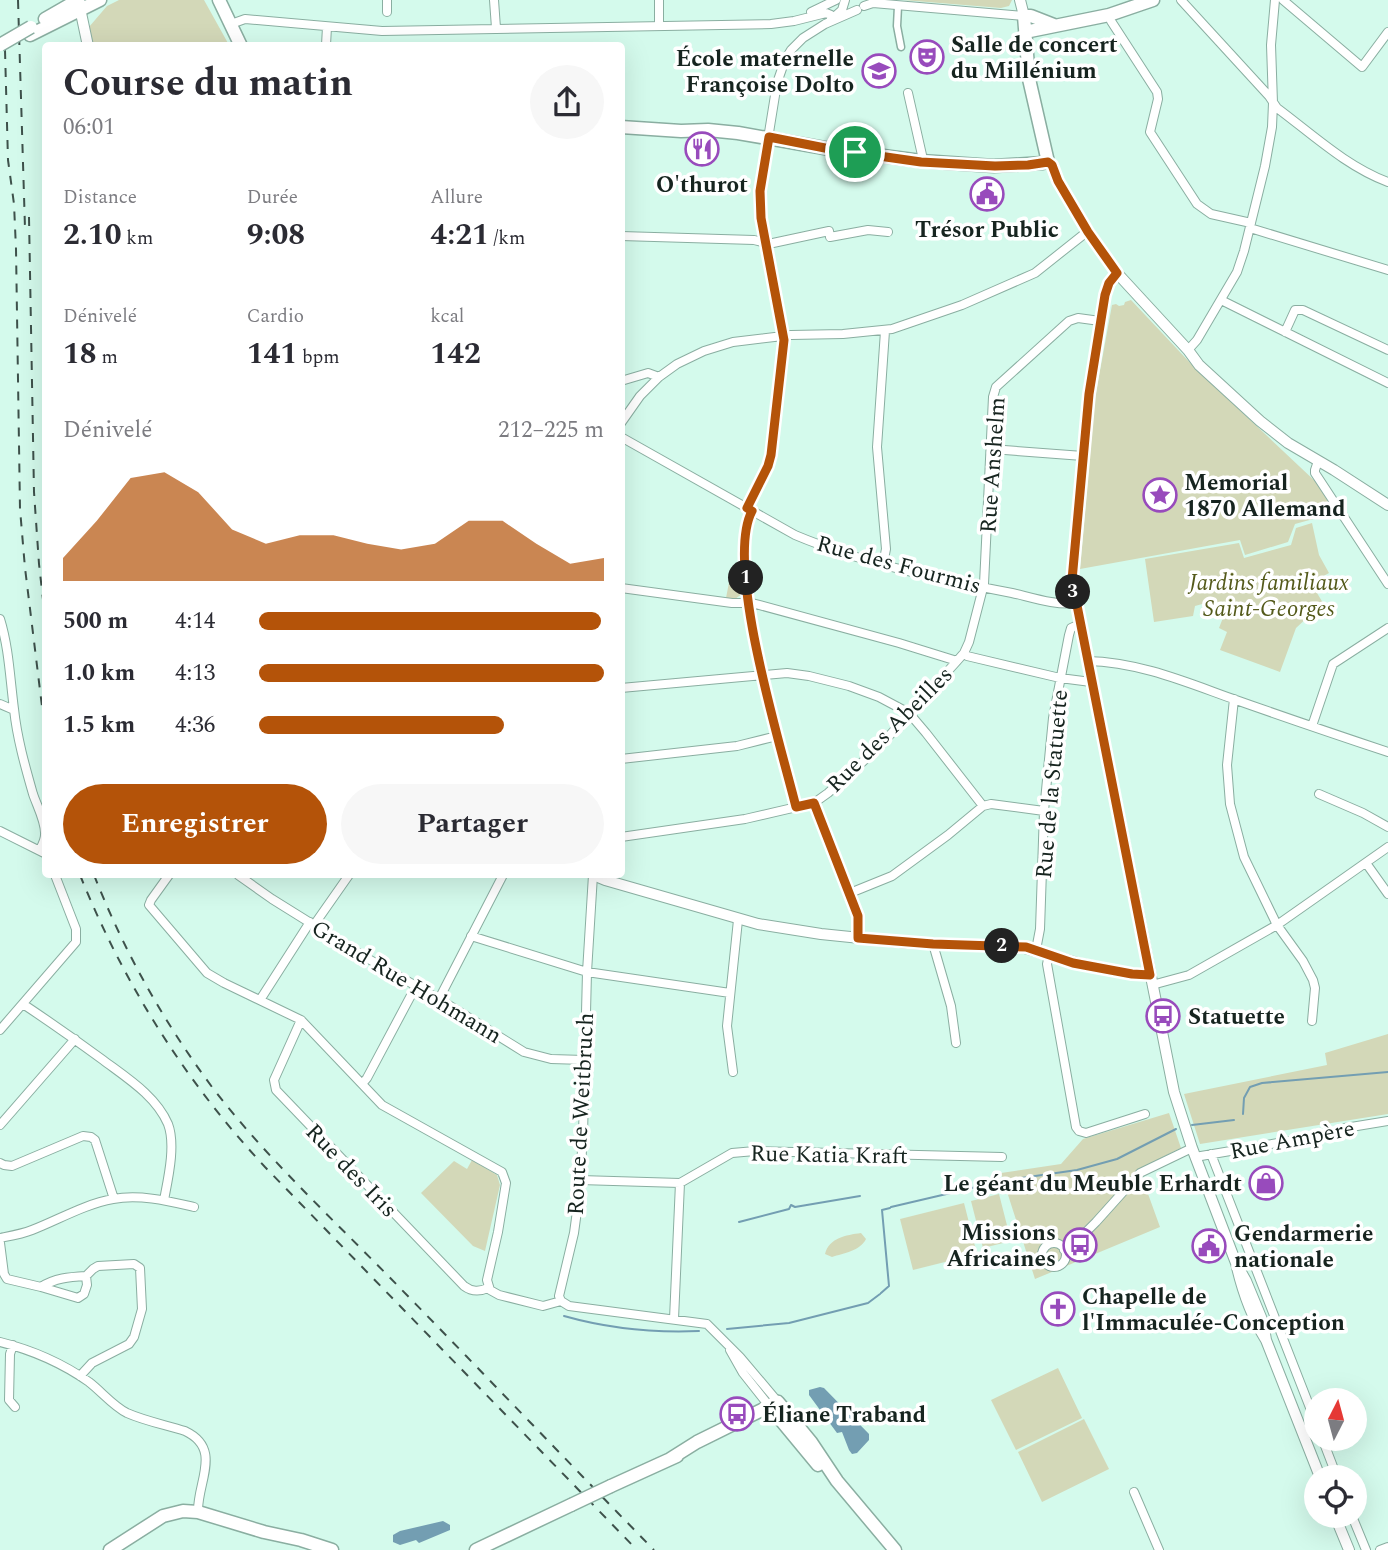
<!DOCTYPE html>
<html lang="fr">
<head>
<meta charset="utf-8">
<style>
	body { margin:0; font-family:Spectral,serif; background:#f7f7f7; color:#2b2b33; height:100vh; display:flex; flex-direction:column; font-size:26px; white-space:nowrap }
	* { box-sizing:border-box; margin:0 }
	p { font-size:23px; color:#7c7c81 }
	.icon { flex:none; width:38px; height:38px; fill:none; stroke:currentColor; stroke-width:2; stroke-linecap:round; stroke-linejoin:round }
	.map { position:relative; flex:1; overflow:hidden }
	.side { position:absolute; left:42px; top:42px; width:583px; height:836px; display:flex; flex-direction:column; background:#fff; border-radius:7px; box-shadow:0 7px 28px #0002 }
	.side>* { flex:none }
	.needle { width:46px; rotate:6deg }
	.tools { position:absolute; left:1304px; top:1388px; display:grid; gap:14px }
	.tools a { display:grid; place-items:center; width:63px; height:63px; border-radius:50%; background:#fff; box-shadow:0 7px 28px #0002; font-size:35px }
	.pin { position:absolute; display:grid; place-items:center; width:60px; height:60px; color:#fff; margin:-30px; border:4px solid #fff; border-radius:50%; box-shadow:0 2px 7px #0007 }
	.km { position:absolute; width:35px; height:35px; margin:-18px; border-radius:50%; background:#222; color:#fff; font-size:19px; line-height:35px; text-align:center }
	.round { display:grid; place-items:center; flex:none; width:74px; height:74px; border-radius:37px; background:#f7f7f7 }
	.overview { display:flex; align-items:center; justify-content:space-between; height:119px; padding:0 21px }
	h1 { font-size:38px; font-weight:700; line-height:52px }
	.metrics { display:grid; grid-template-columns:repeat(3,1fr); gap:10px; height:119px; padding:7px 21px }
	.metrics div { display:grid; align-content:center }
	.metrics b { font-size:30px; font-weight:700 }
	.metrics small { font-size:19px; font-weight:400 }
	.metrics p { font-size:19px }
	.chart { height:196px; padding:14px 21px }
	.chart p { display:flex; justify-content:space-between }
	.chart svg { width:100%; height:126px; margin-top:7px; fill:#b45309; opacity:.7 }
	.cta { display:flex; gap:14px; margin-top:auto; padding:14px 21px }
	.cta a { flex:1; height:80px; border-radius:42px; background:#b45309; color:#fff; font-size:28px; font-weight:700; line-height:80px; text-align:center }
	.cta a+a { background:#f7f7f7; color:#2b2b33 }
	ul { padding:0 21px; list-style:none; font-size:23px }
	li { display:grid; grid-template-columns:112px 84px 1fr; align-items:center; height:52px }
	li i { height:18px; border-radius:9px; background:#b45309 }
	.map>svg:first-child { display:block }
	.green { fill:#d3d8b8 }
	.water { fill:#739eb2 }
	.lines { fill:none; stroke-linecap:round; stroke-linejoin:round }
	.stream { stroke:#739eb2; stroke-width:2 }
	.pedestrian-casing { stroke:#8aaea1; stroke-width:9 }
	.minor-casing { stroke:#8aaea1; stroke-width:10 }
	.tertiary-casing { stroke:#8aaea1; stroke-width:12 }
	.primary-casing { stroke:#8aaea1; stroke-width:15 }
	.pedestrian { stroke:#fff; stroke-width:6 }
	.minor { stroke:#fff; stroke-width:8 }
	.tertiary { stroke:#fff; stroke-width:10 }
	.primary { stroke:#fff; stroke-width:12 }
	.rail { stroke:#3e514b; stroke-width:2; stroke-dasharray:9 9; stroke-linecap:butt }
	.primary-bridge-casing { stroke:#8aaea1; stroke-width:15; stroke-linecap:butt }
	.primary-bridge { stroke:#fff; stroke-width:12 }
	.route-casing { stroke:#fff; stroke-width:14 }
	.route { stroke:#b45309; stroke-width:9 }
	.labels { text-anchor:middle; stroke-width:7; stroke-linejoin:round; paint-order:stroke }
	.poi-label { font-size:23px; font-weight:bold; fill:#16241f; stroke:#fff; text-anchor:start }
	.street-label { font-size:23px; fill:#16241f; stroke:#fff }
	.park-label { font-size:23px; font-style:italic; fill:#545a1b; stroke:#fff }
</style>
</head>
<body>
<div class="map">
<svg width="1388" height="1550" viewBox="0 0 1388 1550">
	<rect width="100%" height="100%" fill="#d4faec"/>
	<!-- green -->
	<path class="green" d="M119 0H204L229 45H92L89 27 107 6Z
		M903 0H1012L1009 6 1001 8Z
		M1131 300 1195 368 1317 483 1335 513 1295 524 1288 542 1245 555 1240 540 1080 569 1095 398 1112 305 1116 304 1119 306 1124 305 1125 302Z
		M1312 523 1319 555 1329 573 1311 583 1323 603 1296 628 1280 672 1220 650 1227 632 1219 628 1228 605 1213 601 1195 606 1193 616 1154 622 1145 559 1239 543 1244 558 1291 545 1296 528Z
		M736 566 739 572 742 594 735 599 726 598 732 567Z
		M1388 1034V1114L1200 1144 1184 1094 1327 1065 1325 1053Z
		M1169 1113 1181 1148 1139 1169 1160 1227 1035 1279 1001 1173 1061 1164 1083 1139Z
		M472 1160 497 1175 500 1185 485 1251 473 1246 421 1193 454 1161 467 1169Z
		M999 1194 1011 1241 983 1248 971 1201Z
		M964 1203 977 1254 913 1270 900 1219Z
		M861 1233 866 1239C860 1251 844 1253 832 1257L825 1254C829 1238 846 1235 861 1233Z
		M1058 1368 1082 1418 1016 1450 991 1400Z
		M1084 1419 1109 1469 1042 1502 1018 1452Z"/>
	<!-- water -->
	<path class="water" d="M820 1387 824 1388 869 1434V1440L857 1453 852 1454 849 1450 842 1432 837 1433 809 1395V1390Z
		M443 1521 450 1525V1530L419 1543 416 1540 400 1545 393 1542V1535L400 1531Z"/>
	<g class="lines">
		<!-- stream -->
		<path class="stream" d="M1243 1114 1244 1098 1250 1087 1262 1083 1388 1072
			M1192 1125 1234 1120
			M1015 1179 1077 1170 1117 1159 1176 1129
			M891 1207 1002 1181
			M739 1222 789 1209 791 1205 795 1207 860 1196
			M881 1293 889 1286 882 1210 890 1208
			M564 1316C610 1329 652 1333 699 1331
			M727 1329 789 1323 868 1303 880 1294"/>
		<defs>
			<path id="pedestrian" d="M898 6 897 26 901 47"/>
			<path id="minor" d="M387 0V12
				M494 0 496 28
				M659 0V26
				M1181 0 1269 96 1277 108C1312 134 1347 167 1388 182
				M1283 0 1362 67 1388 32
				M864 6 873 3 1024 16
				M811 12 836 0
				M1109 15 1111 21 1157 92 1158 99 1150 132 1197 204 1211 214 1251 223
				M833 18 842 10 845 0
				M231 24 245 19 382 31 771 24 794 21 826 13 831 15V20
				M326 45 327 27
				M908 93 922 155 921 161
				M1250 228 1388 270
				M621 236 754 240 766 243H773L829 231 830 237 868 230 888 232
				M1221 300 1388 383
				M1285 332 1295 310H1303L1388 350
				M1188 350 1197 340 1237 272 1244 251 1265 166 1272 127 1273 103 1271 45 1275 0
				M621 381 648 373 659 377
				M621 423 640 396 659 377 677 364 704 351 733 342 791 335 843 334 892 329 962 305 1035 273 1088 231
				M621 437 795 535C864 564 939 579 1012 593 1030 597 1057 606 1075 603
				M991 449 1083 456
				M1318 461 1315 470V473L1388 584
				M747 508 768 466 771 455 784 340 761 218V182L777 83 785 60 791 50 803 38 825 24 857 10
				M752 511 748 522 744 561 749 603 762 675 796 807
				M883 564 886 549 877 447 885 331
				M621 588 732 603H752L899 643 957 661
				M0 619C9 648 10 679 14 709 17 738 25 766 33 794 37 806 46 822 45 835 45 840 42 845 40 850
				M964 653 967 656 1060 678 1091 682
				M1087 661C1140 662 1188 683 1236 700 1287 718 1337 735 1388 752
				M621 688 787 673 809 676 849 686 879 697 909 713 926 733 983 806
				M1234 699 1227 765 1230 804 1244 857 1277 925 1303 961 1313 980 1315 988 1312 1021
				M0 704 14 710
				M1312 726 1333 664 1388 628
				M621 759 737 746 777 736
				M1319 794 1363 813 1388 827
				M814 803 858 916V938
				M0 831 46 854
				M621 837 745 819 814 803 828 793 879 747 957 661 964 653 969 642 984 584 993 397 996 387 1069 321 1078 318 1100 321
				M1366 863 1388 894
				M169 875 151 900 149 905 207 973 224 983 301 1020 382 1105 502 1172 506 1183 498 1232 487 1280 490 1290 499 1295 543 1306 561 1301
				M238 875 272 899 365 957 439 999 524 1052 551 1059 584 1060
				M850 893 892 876 948 835 983 806 991 804 1044 811
				M314 925 349 875
				M471 936 587 972 730 993
				M933 944 951 1006 956 1043
				M1036 950 1040 929 1044 811 1053 718 1069 635 1071 628 1080 624
				M1049 955 1047 964 1076 1127 1079 1131 1086 1133 1145 1114
				M1152 985 1189 975 1277 925 1388 847
				M439 999 503 875
				M260 1000 310 922
				M23 1004C50 1022 77 1041 103 1060 127 1078 156 1096 168 1124 176 1145 168 1179 164 1200
				M301 1020 274 1080 276 1090 464 1286C472 1292 479 1292 488 1288
				M0 1030 76 942V929L55 875
				M733 1072 727 1026 738 920
				M362 1084 367 1078 416 986
				M0 1125 75 1039
				M1211 1154 1316 1423
				M1195 1157 1319 1136 1333 1133 1345 1128 1388 1121
				M0 1163 4 1165 12 1166 83 1136 91 1137 95 1140 114 1199
				M580 1180 680 1183 732 1153 755 1151 1002 1157
				M0 1238C10 1236 22 1234 32 1230 58 1220 85 1204 113 1199 140 1194 168 1201 194 1207
				M0 1243 4 1274 7 1279 41 1287C55 1278 69 1277 86 1276L93 1269 98 1266 134 1264 140 1268 142 1309 134 1337 129 1344 92 1363 80 1376
				M1042 1255a12 12 0 1 1 24 0a12 12 0 1 1-24 0Z
				M1064 1250 1077 1241 1096 1222 1140 1173 1192 1148
				M41 1287 78 1298 84 1294 87 1285 86 1276
				M561 1301 559 1296 574 1233 579 1196 583 1135 587 972 593 875
				M561 1301 569 1306 707 1324 740 1357 778 1402
				M674 1319 680 1183
				M0 1342C32 1350 62 1363 89 1382 102 1392 113 1406 127 1413 145 1421 166 1425 185 1431 223 1449 197 1482 198 1512
				M13 1345 10 1354 9 1400 15 1407
				M730 1350 743 1373 770 1407
				M1322 1438 1337 1477
				M1134 1492 1159 1550
				M1352 1516 1366 1550
				M1380 1550 1388 1547"/>
			<path id="tertiary" d="M1020 0 1024 16
				M82 5 81 13 88 46
				M1048 162 1052 165 1058 181 1088 231 1117 273 1188 350 1199 365 1260 421 1288 443 1334 470 1388 505
				M1117 273 1109 283 1105 295 1089 394 1072 580 1174 1092 1192 1148 1236 1263 1246 1281 1263 1322 1266 1340C1251 1316 1242 1290 1236 1263
				M593 875 605 880 758 924 821 934 909 943 1021 947 1081 964 1132 974 1150 975
				M1266 1340 1320 1477
				M1335 1516 1349 1550"/>
			<path id="primary" d="M219 0 241 46
				M45 19 78 0
				M1025 32 1109 15 1153 0
				M30 35 100 0
				M621 127 681 131 708 130 738 133 830 149 921 161 994 166 1043 163 1048 162 1029 79 1024 16H1031L1054 25
				M770 1407 818 1465
				M670 1459 697 1442 778 1402 811 1442 837 1481 895 1550
				M611 1486 677 1456
				M110 1550 163 1516 183 1511 198 1512 264 1532 301 1540 332 1550
				M476 1550 571 1505"/>
		</defs>
		<!-- pedestrian casing -->
		<use href="#pedestrian" class="pedestrian-casing"/>
		<!-- minor casing -->
		<use href="#minor" class="minor-casing"/>
		<!-- tertiary casing -->
		<use href="#tertiary" class="tertiary-casing"/>
		<!-- primary casing -->
		<use href="#primary" class="primary-casing"/>
		<!-- pedestrian -->
		<use href="#pedestrian" class="pedestrian"/>
		<!-- minor -->
		<use href="#minor" class="minor"/>
		<!-- tertiary -->
		<use href="#tertiary" class="tertiary"/>
		<!-- primary -->
		<use href="#primary" class="primary"/>
		<!-- rail -->
		<path class="rail" d="M18 0 25 228
			M5 50 8 160 14 204 16 249 20 509 25 568 46 739
			M29 217 34 492 39 564 46 626
			M80 875C124 984 185 1081 265 1167L637 1550
			M94 875C124 951 163 1021 212 1087 267 1159 337 1223 400 1288 485 1375 569 1463 654 1550"/>
		<defs>
			<path id="primary-bridge" d="M0 45 31 27
				M571 1505 611 1486"/>
		</defs>
		<!-- primary-bridge casing -->
		<use href="#primary-bridge" class="primary-bridge-casing"/>
		<!-- primary-bridge -->
		<use href="#primary-bridge" class="primary-bridge"/>
	</g>
	<g class="lines">
		<defs>
			<path id="route" d="M769 137 830 149 921 162 995 166 1028 165 1048 162 1052 165 1058 181 1088 232 1117 273 1109 283 1105 295 1089 394 1072 580 1150 975 1132 974 1073 963 1026 947 933 944 858 938V916L814 803 796 807C781 746 724 564 752 511L747 508 768 466 771 455 784 340 761 218 760 191Z"/>
		</defs>
		<!-- route casing -->
		<use href="#route" class="route-casing"/>
		<!-- route -->
		<use href="#route" class="route"/>
	</g>
	<!-- icons -->
	<defs>
		<symbol id="theatre-ring" viewBox="-11 -11 22 22"><circle r="9.5" fill="#fff" stroke="#984bbc" stroke-width="1.5"/><path d="M-5-5.5Q0-4 5-5.5V0Q5 5 0 6Q-5 5-5 0ZM-3.3-2.5H-1v1.5H-3.3ZM1-2.5H3.3v1.5H1ZM-2.8 1Q0 5.5 2.8 1Z" fill="#984bbc"/></symbol>
		<symbol id="school-ring" viewBox="-11 -11 22 22"><circle r="9.5" fill="#fff" stroke="#984bbc" stroke-width="1.5"/><path d="M0-5L7-2L0 1L-7-2ZM-4 1L0 2.5L4 1V4Q0 6-4 4Z" fill="#984bbc"/></symbol>
		<symbol id="restaurant-ring" viewBox="-11 -11 22 22"><circle r="9.5" fill="#fff" stroke="#984bbc" stroke-width="1.5"/><path d="M-5-6h1v4h1v-4h1v4h1v-4h1v5L-1.5 .5V6h-2V.5L-5-1ZM5-6V6H3V1.5H1.5Q1.5-4 5-6Z" fill="#984bbc"/></symbol>
		<symbol id="civic-ring" viewBox="-11 -11 22 22"><circle r="9.5" fill="#fff" stroke="#984bbc" stroke-width="1.5"/><path d="M-.6-6.5H3V-4.5H.6V-3L4-1V1h2V6H-6V1h2V-1L-.6-3ZM-1.2 2.5V6h2.4V2.5Z" fill="#984bbc"/></symbol>
		<symbol id="sight-ring" viewBox="-11 -11 22 22"><circle r="9.5" fill="#fff" stroke="#984bbc" stroke-width="1.5"/><path d="M0-6L1.8-2.2L6-1.7L2.9 1.2L3.7 5.4L0 3.3L-3.7 5.4L-2.9 1.2L-6-1.7L-1.8-2.2Z" fill="#984bbc"/></symbol>
		<symbol id="bus-ring" viewBox="-11 -11 22 22"><circle r="9.5" fill="#fff" stroke="#984bbc" stroke-width="1.5"/><path d="M-5-6H5V4H4V6H2V4H-2V6H-4V4H-5ZM-3.5-4V0h7V-4ZM-3.5 1.2v1.5H-2V1.2ZM2 1.2v1.5H3.5V1.2Z" fill="#984bbc"/></symbol>
		<symbol id="shop-ring" viewBox="-11 -11 22 22"><circle r="9.5" fill="#fff" stroke="#984bbc" stroke-width="1.5"/><path d="M-5-2.5h2.3a2.7 3.5 0 0 1 5.4 0H5L5.5 6h-11ZM-1.5-2.5h3a1.5 2.3 0 0 0-3 0Z" fill="#984bbc"/></symbol>
		<symbol id="church-ring" viewBox="-11 -11 22 22"><circle r="9.5" fill="#fff" stroke="#984bbc" stroke-width="1.5"/><path d="M-1.2-6h2.4v3.5h3.3v2.4h-3.3V6h-2.4V-.1h-3.3v-2.4h3.3Z" fill="#984bbc"/></symbol>
	</defs>
	<g fill-rule="evenodd">
		<use href="#theatre-ring" x="908" y="38" width="38" height="38"/>
		<use href="#school-ring" x="860" y="52" width="38" height="38"/>
		<use href="#restaurant-ring" x="683" y="130" width="38" height="38"/>
		<use href="#civic-ring" x="968" y="175" width="38" height="38"/>
		<use href="#sight-ring" x="1141" y="476" width="38" height="38"/>
		<use href="#bus-ring" x="1144" y="997" width="38" height="38"/>
		<use href="#shop-ring" x="1247" y="1164" width="38" height="38"/>
		<use href="#bus-ring" x="1061" y="1226" width="38" height="38"/>
		<use href="#civic-ring" x="1190" y="1227" width="38" height="38"/>
		<use href="#church-ring" x="1039" y="1290" width="38" height="38"/>
		<use href="#bus-ring" x="718" y="1395" width="38" height="38"/>
	</g>
	<g class="labels">
		<!-- poi labels -->
		<g class="poi-label">
			<text x="951" y="52">Salle de concert<tspan x="951" dy="26">du Millénium</tspan></text>
			<text x="854" y="66" text-anchor="end">École maternelle<tspan x="854" dy="26">Françoise Dolto</tspan></text>
			<text x="702" y="192" text-anchor="middle">O'thurot</text>
			<text x="987" y="237" text-anchor="middle">Trésor Public</text>
			<text x="1184" y="490">Memorial<tspan x="1184" dy="26">1870 Allemand</tspan></text>
			<text x="1188" y="1024">Statuette</text>
			<text x="1242" y="1191" text-anchor="end">Le géant du Meuble Erhardt</text>
			<text x="1056" y="1240" text-anchor="end">Missions<tspan x="1056" dy="26">Africaines</tspan></text>
			<text x="1234" y="1241">Gendarmerie<tspan x="1234" dy="26">nationale</tspan></text>
			<text x="1082" y="1304">Chapelle de<tspan x="1082" dy="26">l'Immaculée-Conception</tspan></text>
			<text x="762" y="1422">Éliane Traband</text>
		</g>
		<!-- street labels -->
		<g class="street-label">
			<text transform="translate(992 465) rotate(-86)" y="8">Rue Anshelm</text>
			<text transform="translate(899 564) rotate(15)" y="8">Rue des Fourmis</text>
			<text transform="translate(889 729) rotate(-45)" y="8">Rue des Abeilles</text>
			<text transform="translate(1051 784) rotate(-85)" y="8">Rue de la Statuette</text>
			<text transform="translate(407 981) rotate(31)" y="8">Grand Rue Hohmann</text>
			<text transform="translate(580 1114) rotate(-87)" y="8">Route de Weitbruch</text>
			<text transform="translate(1292 1139) rotate(-11)" y="8">Rue Ampère</text>
			<text transform="translate(829 1154) rotate(1)" y="8">Rue Katia Kraft</text>
			<text transform="translate(352 1170) rotate(46)" y="8">Rue des Iris</text>
		</g>
		<!-- park labels -->
		<g class="park-label">
			<text x="1269" y="590">Jardins familiaux<tspan x="1269" dy="26">Saint-Georges</tspan></text>
		</g>
	</g>
</svg>
<div class="tools">
<a><svg class="needle" viewBox="-14 -14 28 28"><path d="M0-13l5 13h-10z" fill="#e53935"/><path d="M0 13l5-13h-10z" fill="#7c7c81"/></svg></a>
<a><svg class="icon" aria-label="locate" viewBox="0 0 24 24"><circle cx="12" cy="12" r="6"/><path d="M12 2v4M12 18v4M2 12h4M18 12h4"/></svg></a>
</div>
<div class="pin" style="left:855px;top:152px;background:#1e9e55"><svg class="icon" aria-label="arrive" viewBox="0 0 24 24"><path d="M6 21V4h12l-3 4 3 4H6"/></svg></div>
<b class="km" style="left:746px;top:578px">1</b>
<b class="km" style="left:1002px;top:946px">2</b>
<b class="km" style="left:1073px;top:592px">3</b>
<section class="side">
<div class="overview"><div><h1>Course du matin</h1><p>06:01</p></div><a class="round"><svg class="icon" aria-label="share" viewBox="0 0 24 24"><path d="M12 15V3M7 8l5-5 5 5M5 13v7h14v-7"/></svg></a></div>
<div class="metrics">
<div><p>Distance</p><b>2.10<small> km</small></b></div>
<div><p>Durée</p><b>9:08</b></div>
<div><p>Allure</p><b>4:21<small> /km</small></b></div>
</div>
<div class="metrics">
<div><p>Dénivelé</p><b>18<small> m</small></b></div>
<div><p>Cardio</p><b>141<small> bpm</small></b></div>
<div><p>kcal</p><b>142</b></div>
</div>
<div class="chart"><p><span>Dénivelé</span>212–225 m</p>
<svg viewBox="0 0 160 44" preserveAspectRatio="none"><path d="M0 44V36L10 23L20 8L30 6L40 13L50 26L60 31L70 28L80 28L90 31L100 33L110 31L120 23L130 23L140 31L150 38L160 36V44z"/></svg>
</div>
<ul>
<li><b>500 m</b>4:14<i style="width:99%"></i></li>
<li><b>1.0 km</b>4:13<i style="width:100%"></i></li>
<li><b>1.5 km</b>4:36<i style="width:71%"></i></li>
</ul>
<div class="cta"><a>Enregistrer</a><a>Partager</a></div>
</section>
</div>
</body>
</html>
